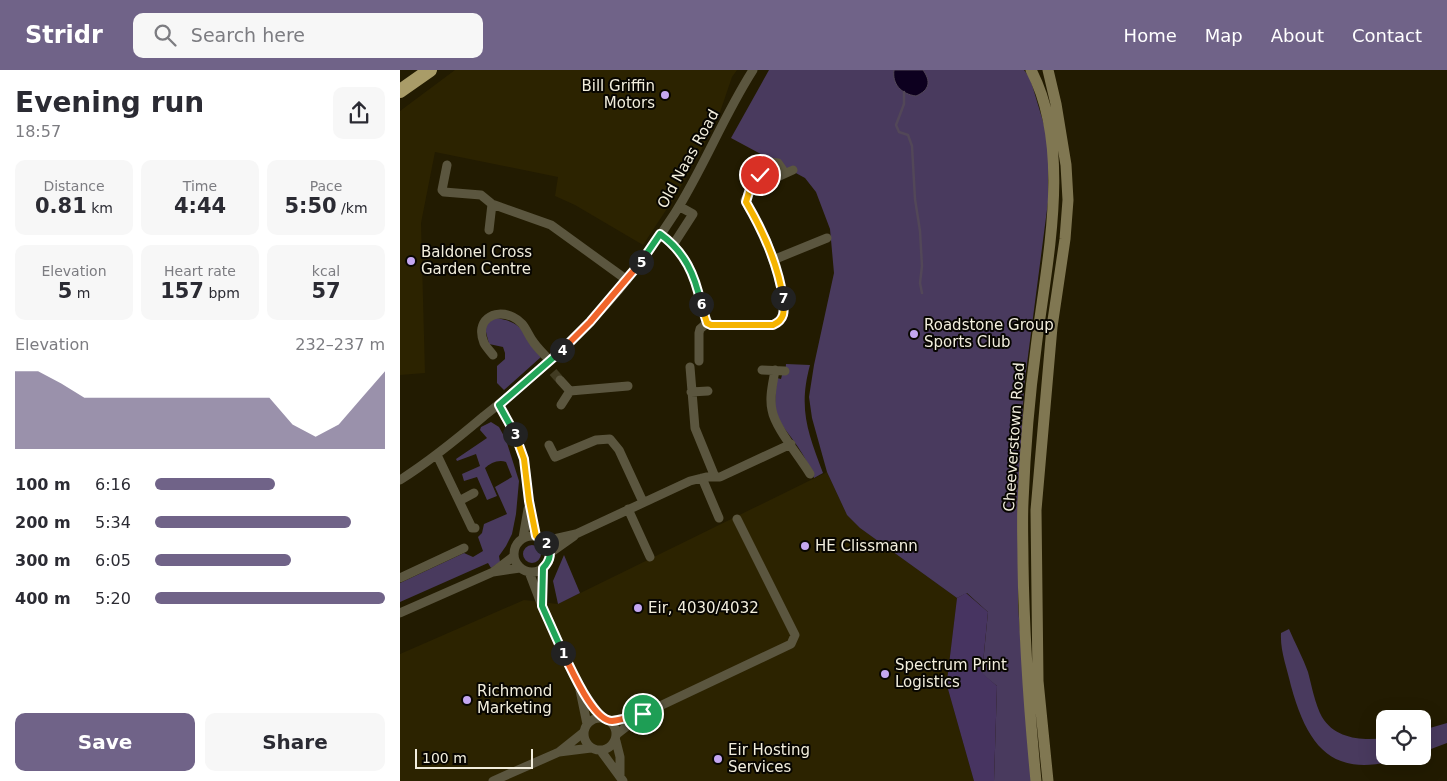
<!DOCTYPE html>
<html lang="en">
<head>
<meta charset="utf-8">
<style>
	body { margin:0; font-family:"DejaVu Sans",sans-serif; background:#f7f7f7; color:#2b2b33; height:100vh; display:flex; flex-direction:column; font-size:19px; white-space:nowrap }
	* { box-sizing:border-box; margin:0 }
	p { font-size:16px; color:#7c7c81 }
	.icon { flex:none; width:28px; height:28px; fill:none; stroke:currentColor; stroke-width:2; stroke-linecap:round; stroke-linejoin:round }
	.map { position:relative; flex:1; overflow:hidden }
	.sheet { display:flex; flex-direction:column; background:#fff; width:400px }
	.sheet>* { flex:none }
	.buttons { position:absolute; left:976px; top:640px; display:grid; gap:10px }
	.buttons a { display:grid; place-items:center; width:55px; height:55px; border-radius:10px; background:#fff; box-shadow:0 5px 20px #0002; font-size:25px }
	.scale { position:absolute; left:15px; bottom:12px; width:118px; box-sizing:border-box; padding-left:5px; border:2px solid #f2eedd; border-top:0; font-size:14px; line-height:18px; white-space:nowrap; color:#f2eedd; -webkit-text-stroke:4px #080601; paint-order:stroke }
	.pin { position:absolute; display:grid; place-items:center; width:42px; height:42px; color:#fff; margin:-21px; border:2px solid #fff; border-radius:50%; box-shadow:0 1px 5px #0007 }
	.km { position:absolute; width:25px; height:25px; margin:-12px; border-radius:50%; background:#222; color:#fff; font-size:14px; line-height:25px; text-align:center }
	.round { display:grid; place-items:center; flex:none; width:52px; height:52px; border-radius:10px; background:#f7f7f7 }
	.summary { display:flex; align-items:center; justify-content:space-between; height:85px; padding:0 15px }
	h1 { font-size:28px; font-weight:800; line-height:38px }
	.metrics { display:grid; grid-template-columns:repeat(3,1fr); gap:8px; height:85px; padding:5px 15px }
	.metrics div { display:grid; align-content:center; border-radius:10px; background:#f7f7f7; text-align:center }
	.metrics b { font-size:21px; font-weight:800 }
	.metrics small { font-size:14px; font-weight:400 }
	.metrics p { font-size:14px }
	.chart { height:140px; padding:10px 15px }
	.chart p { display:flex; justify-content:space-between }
	.chart svg { width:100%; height:90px; margin-top:5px; fill:#706388; opacity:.7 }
	.action { display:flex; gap:10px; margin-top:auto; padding:10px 15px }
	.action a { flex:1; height:58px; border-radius:10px; background:#706388; color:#fff; font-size:20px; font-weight:800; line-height:58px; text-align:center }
	.action a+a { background:#f7f7f7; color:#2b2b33 }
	ul { padding:0 15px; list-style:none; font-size:16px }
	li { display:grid; grid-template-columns:80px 60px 1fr; align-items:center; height:38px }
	li i { height:12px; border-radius:6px; background:#706388 }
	header { display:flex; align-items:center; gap:30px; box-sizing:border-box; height:70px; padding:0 25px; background:#706388; color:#fff }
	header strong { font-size:24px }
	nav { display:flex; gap:28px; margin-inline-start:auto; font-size:18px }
	.search { width:350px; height:45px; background:#f7f7f7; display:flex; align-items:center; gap:12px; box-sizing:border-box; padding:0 18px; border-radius:10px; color:#7c7c81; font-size:19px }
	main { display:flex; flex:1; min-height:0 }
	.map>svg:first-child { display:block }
	.built { fill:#2c2300 }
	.green { fill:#493a5e }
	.forest { fill:#473461 }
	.water { fill:#0d001f; stroke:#524758 }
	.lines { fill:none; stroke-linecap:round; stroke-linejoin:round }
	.stream { stroke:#524758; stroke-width:2.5 }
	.minor-tunnel { stroke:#413b22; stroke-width:9; stroke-dasharray:9 4.5; stroke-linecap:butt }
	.minor { stroke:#5b563f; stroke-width:9 }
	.secondary { stroke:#807752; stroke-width:11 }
	.trunk { stroke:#a99c68; stroke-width:14 }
	.split-1-casing { stroke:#fff; stroke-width:10 }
	.split-2-casing { stroke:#fff; stroke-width:10 }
	.split-3-casing { stroke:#fff; stroke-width:10 }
	.split-4-casing { stroke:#fff; stroke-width:10 }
	.split-5-casing { stroke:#fff; stroke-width:10 }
	.split-6-casing { stroke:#fff; stroke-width:10 }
	.split-7-casing { stroke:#fff; stroke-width:10 }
	.split-8-casing { stroke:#fff; stroke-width:10 }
	.split-1 { stroke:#f0652b; stroke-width:6 }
	.split-2 { stroke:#22a559; stroke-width:6 }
	.split-3 { stroke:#f5b400; stroke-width:6 }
	.split-4 { stroke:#22a559; stroke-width:6 }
	.split-5 { stroke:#f0652b; stroke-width:6 }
	.split-6 { stroke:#22a559; stroke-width:6 }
	.split-7 { stroke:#f5b400; stroke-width:6 }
	.split-8 { stroke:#f5b400; stroke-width:6 }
	.poi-dot { fill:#c4a7f1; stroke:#080601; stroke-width:2 }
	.labels { text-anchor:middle; stroke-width:4; stroke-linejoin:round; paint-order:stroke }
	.poi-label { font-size:15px; fill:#f2eedd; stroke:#080601; text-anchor:start }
	.street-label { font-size:15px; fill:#f2eedd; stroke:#080601 }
</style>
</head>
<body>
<header>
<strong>Stridr</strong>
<div class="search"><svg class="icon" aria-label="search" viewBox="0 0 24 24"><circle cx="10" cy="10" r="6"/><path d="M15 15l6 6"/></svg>Search here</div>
<nav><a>Home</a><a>Map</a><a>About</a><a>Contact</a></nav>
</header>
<main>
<section class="sheet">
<div class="summary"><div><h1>Evening run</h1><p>18:57</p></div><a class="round"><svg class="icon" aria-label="share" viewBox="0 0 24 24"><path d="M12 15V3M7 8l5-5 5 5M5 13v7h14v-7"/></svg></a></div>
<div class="metrics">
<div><p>Distance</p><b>0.81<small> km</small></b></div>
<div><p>Time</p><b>4:44</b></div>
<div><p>Pace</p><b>5:50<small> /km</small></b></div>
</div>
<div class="metrics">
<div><p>Elevation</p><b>5<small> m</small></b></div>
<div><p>Heart rate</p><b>157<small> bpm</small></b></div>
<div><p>kcal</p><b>57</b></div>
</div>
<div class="chart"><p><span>Elevation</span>232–237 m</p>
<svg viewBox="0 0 160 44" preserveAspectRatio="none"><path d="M0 44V6L10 6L20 12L30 19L40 19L50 19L60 19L70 19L80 19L90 19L100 19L110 19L120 32L130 38L140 32L150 19L160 6V44z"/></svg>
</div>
<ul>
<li><b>100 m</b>6:16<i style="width:52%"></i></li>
<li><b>200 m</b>5:34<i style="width:85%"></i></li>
<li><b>300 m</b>6:05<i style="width:59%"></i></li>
<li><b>400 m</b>5:20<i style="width:100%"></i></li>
</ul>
<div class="action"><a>Save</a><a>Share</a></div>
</section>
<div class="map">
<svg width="1047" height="711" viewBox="0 0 1047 711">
	<rect width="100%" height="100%" fill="#221b01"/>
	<!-- built -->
	<path class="built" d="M55 0H337L332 7 318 48 298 86 276 125 243 175 175 135 155 126 158 107 35 82 21 153 25 303 0 305V41Z
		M427 402 447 445 460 458 557 528 547 612H546L574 711H0V584L124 530 158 534Z"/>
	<!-- green -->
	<path class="green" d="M369 0H624L630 8 648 68V132L624 317 618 442V535L628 667 633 711H594L597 616 582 604 588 542 567 523 557 528 460 458 447 445 427 402 412 348 409 327 414 295 434 203 430 159 416 122 405 108 331 68Z
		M95 248C123 251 126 266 141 287L104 320 97 313V296L105 289V283L103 277 89 274 86 262V254Z
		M386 294 410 295C398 339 408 363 423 403L414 408C410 397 404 386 398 377 389 363 377 353 375 336 375 327 376 317 377 308L381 309 382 305H385Z
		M91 352 99 357 106 370 119 411 116 444 112 464 106 476 99 486 100 492 91 498 88 493 0 532V513L64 483 73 487 83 481 78 467 82 463 84 454 107 444 95 417 112 407 106 392C99 389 90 393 85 398L97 426 87 430 77 407 64 411 62 404 80 396 76 384 57 391 56 389 87 368 80 360 81 357Z
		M123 484a9 9 0 1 1 18 0a9 9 0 1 1-18 0Z
		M164 485 180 523 158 534 153 511Z
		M889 559C895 573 903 588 908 602 912 617 915 634 922 647 935 669 963 671 985 668V686H1010C938 710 910 685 891 616 887 598 880 581 881 563Z
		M1047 653V673L1023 682V660Z"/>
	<!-- forest -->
	<path class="forest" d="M566 523 588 542 582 603 597 616 594 711H574L546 612 547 611 557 528Z"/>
	<!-- water -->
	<path class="water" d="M494 0H523C531 11 530 20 516 26 501 24 492 14 494 0Z"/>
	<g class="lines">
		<!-- stream -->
		<path class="stream" d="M504 22V34L496 55 499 62 508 65 512 76 515 129 520 161 522 196 520 213 522 223"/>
		<!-- minor-tunnel -->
		<path class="minor-tunnel" d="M153 302 160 310"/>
		<!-- minor -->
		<path class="minor" d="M47 95 42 120 44 122 81 125 92 134 151 155 227 210
			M360 105 371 110 393 100
			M89 160 92 134
			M260 164C295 189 295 216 307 253L311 255H373C377 253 380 252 382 248 390 234 369 176 362 161 357 150 349 140 345 130L369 92 378 93 385 103
			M273 175 293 144 284 139
			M373 190 427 168
			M93 285C90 281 86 277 84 273 75 251 93 238 113 247 124 252 126 261 132 270 137 278 144 284 150 291
			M299 291V263L300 259 307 253
			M290 297 295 358 315 407
			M362 300 385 301
			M375 300C373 313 369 327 372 340 375 358 400 387 410 404
			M160 310 170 321
			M291 322 308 321
			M99 335 114 363 124 389 129 431 136 467
			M161 335 170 321 228 316
			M149 375 155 387 196 370 210 369 219 380 243 432
			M37 385 72 458H75
			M302 408 319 448
			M0 410C30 391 57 369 84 346 121 317 157 287 189 253 221 220 250 182 275 143 304 97 324 45 353 0
			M59 431 74 423
			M228 439 250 487
			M114 484a18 18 0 1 1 36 0a18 18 0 1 1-36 0Z
			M123 468 128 439
			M145 471 176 464 290 411 306 407H320L391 374
			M150 483 174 466
			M93 502 114 486
			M129 502 142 536 180 618 202 648
			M0 508 64 478
			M142 533 143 498
			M0 543 93 502 120 498
			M180 620 187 654
			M184 664a16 16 0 1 1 32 0a16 16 0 1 1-32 0Z
			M210 651 243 644 391 574 395 565 337 449
			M217 664 240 646
			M216 671 220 687V706
			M201 681 223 711
			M159 682 184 662
			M93 711 159 682 191 678"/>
		<!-- secondary -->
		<path class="secondary" d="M631 0C673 80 646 193 636 278 629 329 625 381 623 432 622 452 623 473 623 493 624 566 629 638 636 711
			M648 711 638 611 636 440 652 257 665 169 668 130 666 95 656 34 648 0"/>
		<!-- trunk -->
		<path class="trunk" d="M0 21 30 0"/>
	</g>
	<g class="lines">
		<defs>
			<path id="split-1" d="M163 583C171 598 193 651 212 651 222 650 233 646 243 644"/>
			<path id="split-2" d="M146 473C152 482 151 490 143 498L142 536 163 583"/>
			<path id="split-3" d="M115 364 124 389 129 431 136 466 146 473"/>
			<path id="split-4" d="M115 364 99 335 162 280"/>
			<path id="split-5" d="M162 280 190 252 241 192"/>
			<path id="split-6" d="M241 192 260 164C285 182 295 205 301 234"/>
			<path id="split-7" d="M301 234 307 253 311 255H373C386 249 384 240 383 228"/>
			<path id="split-8" d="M360 105 349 122 346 132C363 161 378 194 383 228"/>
		</defs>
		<!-- split-1 casing -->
		<use href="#split-1" class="split-1-casing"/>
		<!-- split-2 casing -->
		<use href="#split-2" class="split-2-casing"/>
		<!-- split-3 casing -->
		<use href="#split-3" class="split-3-casing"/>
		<!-- split-4 casing -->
		<use href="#split-4" class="split-4-casing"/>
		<!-- split-5 casing -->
		<use href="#split-5" class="split-5-casing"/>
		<!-- split-6 casing -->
		<use href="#split-6" class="split-6-casing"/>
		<!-- split-7 casing -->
		<use href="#split-7" class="split-7-casing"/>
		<!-- split-8 casing -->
		<use href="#split-8" class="split-8-casing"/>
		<!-- split-1 -->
		<use href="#split-1" class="split-1"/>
		<!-- split-2 -->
		<use href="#split-2" class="split-2"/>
		<!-- split-3 -->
		<use href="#split-3" class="split-3"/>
		<!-- split-4 -->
		<use href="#split-4" class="split-4"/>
		<!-- split-5 -->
		<use href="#split-5" class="split-5"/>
		<!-- split-6 -->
		<use href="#split-6" class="split-6"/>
		<!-- split-7 -->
		<use href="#split-7" class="split-7"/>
		<!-- split-8 -->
		<use href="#split-8" class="split-8"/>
	</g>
	<!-- markers -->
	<g class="poi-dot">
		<circle cx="265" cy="25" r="5"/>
		<circle cx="11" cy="191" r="5"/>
		<circle cx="514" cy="264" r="5"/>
		<circle cx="405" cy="476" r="5"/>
		<circle cx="238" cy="538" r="5"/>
		<circle cx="485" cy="604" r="5"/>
		<circle cx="67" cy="630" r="5"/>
		<circle cx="318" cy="689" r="5"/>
	</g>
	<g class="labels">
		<!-- poi labels -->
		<g class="poi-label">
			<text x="255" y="21" text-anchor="end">Bill Griffin<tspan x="255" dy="17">Motors</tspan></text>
			<text x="21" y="187">Baldonel Cross<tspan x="21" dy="17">Garden Centre</tspan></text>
			<text x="524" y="260">Roadstone Group<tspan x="524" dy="17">Sports Club</tspan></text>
			<text x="415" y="481">HE Clissmann</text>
			<text x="248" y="543">Eir, 4030/4032</text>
			<text x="495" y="600">Spectrum Print<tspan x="495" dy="17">Logistics</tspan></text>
			<text x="77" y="626">Richmond<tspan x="77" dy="17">Marketing</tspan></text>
			<text x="328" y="685">Eir Hosting<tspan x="328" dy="17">Services</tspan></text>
		</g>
		<!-- street labels -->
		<g class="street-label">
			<text transform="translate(288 89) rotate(-61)" y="5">Old Naas Road</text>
			<text transform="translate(614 367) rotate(-86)" y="5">Cheeverstown Road</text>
		</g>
	</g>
</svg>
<div class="buttons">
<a><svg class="icon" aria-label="locate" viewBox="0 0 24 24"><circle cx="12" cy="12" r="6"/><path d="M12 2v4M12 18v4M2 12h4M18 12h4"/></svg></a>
</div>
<div class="scale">100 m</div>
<div class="pin" style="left:243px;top:644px;background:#1e9e55"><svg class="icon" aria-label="arrive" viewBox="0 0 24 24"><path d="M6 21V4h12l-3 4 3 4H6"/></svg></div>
<div class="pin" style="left:360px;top:105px;background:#d93025"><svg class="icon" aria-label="check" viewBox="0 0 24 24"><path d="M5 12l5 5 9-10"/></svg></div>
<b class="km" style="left:163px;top:583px">1</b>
<b class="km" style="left:146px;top:473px">2</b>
<b class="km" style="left:115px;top:364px">3</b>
<b class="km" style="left:162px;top:280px">4</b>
<b class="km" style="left:241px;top:192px">5</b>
<b class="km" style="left:301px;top:234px">6</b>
<b class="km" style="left:383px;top:228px">7</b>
</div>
</main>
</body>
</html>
